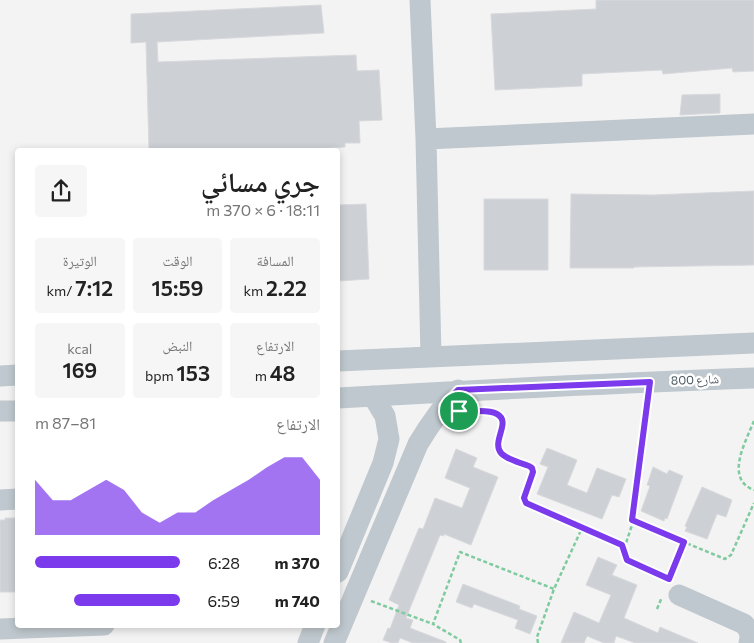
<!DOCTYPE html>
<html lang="ar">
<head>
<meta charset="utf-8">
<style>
	body { margin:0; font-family:Commissioner,"Noto Naskh Arabic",sans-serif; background:#f6f6f6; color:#222; direction:rtl; height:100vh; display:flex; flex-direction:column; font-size:19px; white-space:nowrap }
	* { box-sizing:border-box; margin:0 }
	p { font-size:16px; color:#767676 }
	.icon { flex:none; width:28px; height:28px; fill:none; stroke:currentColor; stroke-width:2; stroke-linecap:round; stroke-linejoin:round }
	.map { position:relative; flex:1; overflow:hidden; direction:ltr }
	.details { position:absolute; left:15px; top:148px; width:325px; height:480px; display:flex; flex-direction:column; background:#fff; border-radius:5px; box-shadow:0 2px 8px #0003; direction:rtl }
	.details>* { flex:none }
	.pin { position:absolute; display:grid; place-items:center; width:42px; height:42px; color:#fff; margin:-21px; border:2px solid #fff; border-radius:50%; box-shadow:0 1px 5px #0007 }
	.round { display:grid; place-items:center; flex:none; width:52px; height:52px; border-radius:5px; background:#f6f6f6 }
	.headline { display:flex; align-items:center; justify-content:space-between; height:85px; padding:0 20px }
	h1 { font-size:28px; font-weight:600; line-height:38px }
	.stats { display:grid; grid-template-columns:repeat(3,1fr); gap:8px; height:85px; padding:5px 20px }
	.stats div { display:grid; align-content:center; border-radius:5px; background:#f6f6f6; text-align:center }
	.stats b { font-size:21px; font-weight:600 }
	.stats small { font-size:14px; font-weight:400 }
	.stats p { font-size:14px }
	.chart { height:140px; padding:10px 20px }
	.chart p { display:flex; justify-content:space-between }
	.chart svg { width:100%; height:90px; margin-top:5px; fill:#7c3aed; opacity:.7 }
	ul { padding:0 20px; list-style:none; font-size:16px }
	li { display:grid; grid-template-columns:80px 60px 1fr; align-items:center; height:38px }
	li i { height:12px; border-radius:6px; background:#7c3aed }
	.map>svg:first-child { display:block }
	.building { fill:#cdd0d4; stroke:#d7d9dd }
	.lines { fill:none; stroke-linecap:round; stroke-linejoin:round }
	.path { stroke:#7fca9f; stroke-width:2.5; stroke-dasharray:4 2.5; stroke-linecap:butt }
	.minor { stroke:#bfc8ce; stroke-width:21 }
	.route-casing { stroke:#fff; stroke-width:10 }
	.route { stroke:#7c3aed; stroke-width:6 }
	.labels { text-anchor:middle; stroke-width:5; stroke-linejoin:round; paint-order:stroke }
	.street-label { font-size:12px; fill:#4b575f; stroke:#fff }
</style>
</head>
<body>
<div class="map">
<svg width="754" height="643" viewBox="0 0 754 643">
	<rect width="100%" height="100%" fill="#f4f3f3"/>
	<!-- building -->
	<path class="building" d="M596 0H754V71L733 72 732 68 663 74 662 70 582 74V86L495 90 491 14 596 9Z
		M321 5 324 33 157 42 158 62 356 55 357 71 379 70 382 120 359 121 360 143H345V147L297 150H149L146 42 131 43V14Z
		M720 94V113L680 115 682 95Z
		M754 191V265L634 267V268H570L571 194 652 195Z
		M484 199H548V270H484Z
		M366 204 369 279 338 281V205Z
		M547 448 577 460 567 485 587 493 597 468 626 479 619 497 612 495 602 519 537 494 548 467 540 464Z
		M456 449 477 458 473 467 498 477 471 545 444 534V536L440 535 406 618 413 620 410 628 446 642V643H413L400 638 398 643H392L383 640 388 628 390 629 399 605 389 600 419 528 423 529 435 498 462 508 470 488 445 478Z
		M653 467 667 474 669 470 683 476 667 519 665 518 664 521 641 511 650 486 647 485Z
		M702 487 732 500 726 517 717 514 707 539 685 531 687 527 685 526Z
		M5 518H18V592H0V520H5Z
		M598 557 617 565 612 575 637 585 624 618 658 633 660 627 698 643H635L616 636 614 643H604L587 636 584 643H561L574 612 599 623 611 595 586 585Z
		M463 584 520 606 519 609 537 616 530 634 515 628 518 620 474 604 472 608 456 602Z"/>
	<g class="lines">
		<!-- path -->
		<path class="path" d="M462 411C472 412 483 410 493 412 514 417 491 441 501 453 506 460 521 463 529 466L532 468 533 472 524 498 525 503 622 545 626 543 632 525 648 398
			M754 421C746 441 724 479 754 490
			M633 521 725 559 731 555 754 503
			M622 545 627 560 669 579
			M669 580 684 542
			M371 601 433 624
			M657 609 662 597
			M461 643 460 640 433 624 460 552 554 589
			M538 643 537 637 554 589 582 528"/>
		<!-- minor -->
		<path class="minor" d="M420 0 426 139 431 357
			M426 139 754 124
			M338 361 754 343
			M0 376 18 375
			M338 398C476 390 615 383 754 378
			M0 411H18
			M0 500 18 499
			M338 572 383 463 389 439 385 416 373 396
			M679 595 744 624C750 631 751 635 749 643
			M0 629 104 625
			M308 643 315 625
			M334 643 418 444C430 424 442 407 458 390"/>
	</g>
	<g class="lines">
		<defs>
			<path id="route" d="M650 382 632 520 684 542 669 579 627 560 622 545 526 503 524 498 533 472 532 468 529 466C520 463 506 459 501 453 491 441 512 422 497 414 488 409 475 412 466 411 458 411 450 409 443 406L458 390Z"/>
		</defs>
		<!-- route casing -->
		<use href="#route" class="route-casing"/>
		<!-- route -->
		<use href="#route" class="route"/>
	</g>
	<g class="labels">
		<!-- street labels -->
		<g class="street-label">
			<text transform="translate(695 380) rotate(-2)" y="4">شارع 800</text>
		</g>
	</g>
</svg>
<div class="pin" style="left:459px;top:411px;background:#1e9e55"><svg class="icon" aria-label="arrive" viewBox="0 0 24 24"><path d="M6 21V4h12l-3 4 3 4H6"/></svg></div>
<section class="details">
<div class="headline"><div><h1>جري مسائي</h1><p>18:11 · 6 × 370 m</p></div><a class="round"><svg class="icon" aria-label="share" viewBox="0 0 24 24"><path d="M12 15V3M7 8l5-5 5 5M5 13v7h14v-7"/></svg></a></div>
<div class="stats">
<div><p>المسافة</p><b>2.22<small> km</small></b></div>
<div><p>الوقت</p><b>15:59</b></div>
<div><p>الوتيرة</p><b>7:12<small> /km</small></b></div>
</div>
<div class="stats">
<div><p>الارتفاع</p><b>48<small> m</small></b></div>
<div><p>النبض</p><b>153<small> bpm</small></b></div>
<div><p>kcal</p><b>169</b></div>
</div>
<div class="chart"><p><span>الارتفاع</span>81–87 m</p>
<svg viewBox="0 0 160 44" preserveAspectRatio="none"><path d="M0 44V17L10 27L20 27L30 22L40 17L50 22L60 33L70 38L80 33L90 33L100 27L110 22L120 17L130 11L140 6L150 6L160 17V44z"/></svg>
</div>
<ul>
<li><b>370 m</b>6:28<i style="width:100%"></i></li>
<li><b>740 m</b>6:59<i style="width:73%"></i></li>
</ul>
</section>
</div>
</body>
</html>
